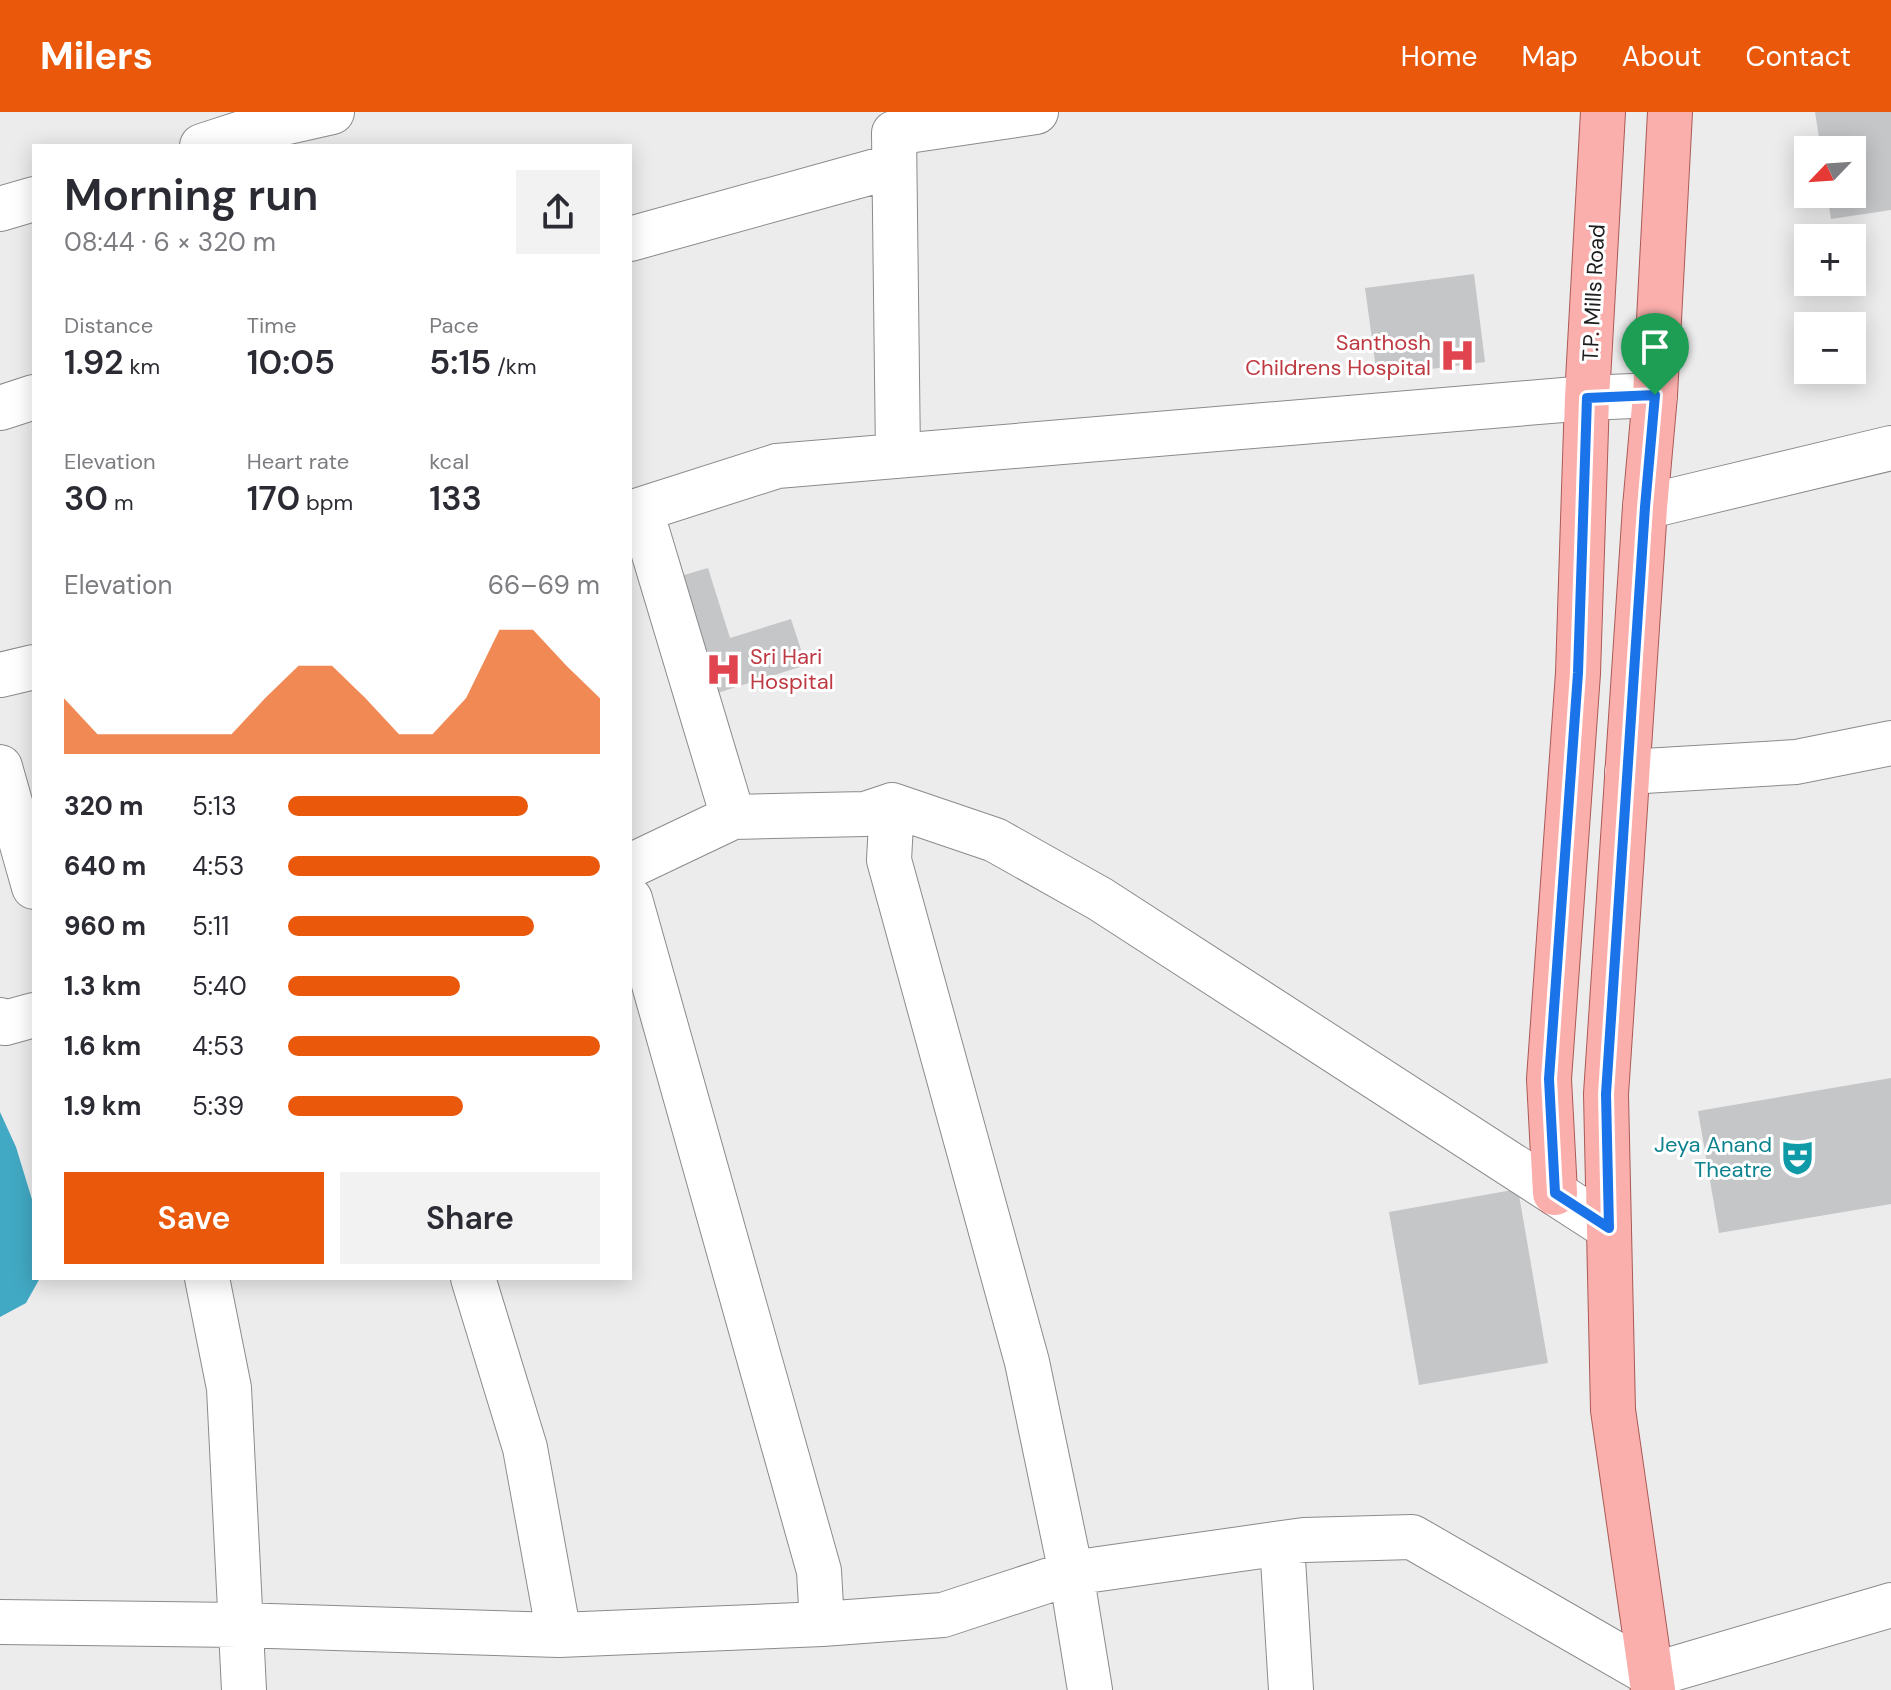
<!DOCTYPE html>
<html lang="en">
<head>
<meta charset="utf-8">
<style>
	body { margin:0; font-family:"DM Sans",sans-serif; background:#f2f2f3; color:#2b2b33; height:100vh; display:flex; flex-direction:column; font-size:30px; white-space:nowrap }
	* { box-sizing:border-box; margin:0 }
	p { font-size:26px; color:#7c7c81 }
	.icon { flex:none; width:44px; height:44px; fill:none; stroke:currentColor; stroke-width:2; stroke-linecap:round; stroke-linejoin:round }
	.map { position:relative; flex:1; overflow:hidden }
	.side { position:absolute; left:32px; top:32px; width:600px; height:1136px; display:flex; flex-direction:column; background:#fff; border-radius:0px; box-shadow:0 4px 20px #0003 }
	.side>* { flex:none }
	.needle { width:52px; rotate:245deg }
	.tools { position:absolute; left:1794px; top:24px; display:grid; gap:16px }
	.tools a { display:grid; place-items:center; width:72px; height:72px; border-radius:0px; background:#fff; box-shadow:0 4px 20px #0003; font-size:40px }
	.pin { position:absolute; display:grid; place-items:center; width:68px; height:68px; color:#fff; margin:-82px -34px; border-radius:50% 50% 50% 0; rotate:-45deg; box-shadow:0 0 8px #0007 }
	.pin .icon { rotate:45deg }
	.round { display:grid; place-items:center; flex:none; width:84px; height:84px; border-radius:0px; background:#f2f2f3 }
	.headline { display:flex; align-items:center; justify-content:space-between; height:136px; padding:0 32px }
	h1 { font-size:44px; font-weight:600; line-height:60px }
	.stats { display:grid; grid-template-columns:repeat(3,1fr); gap:12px; height:136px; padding:8px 32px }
	.stats div { display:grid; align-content:center }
	.stats b { font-size:34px; font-weight:600 }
	.stats small { font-size:22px; font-weight:400 }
	.stats p { font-size:22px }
	.chart { height:224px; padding:16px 32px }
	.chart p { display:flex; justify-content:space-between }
	.chart svg { width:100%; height:144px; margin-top:8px; fill:#ea580c; opacity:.7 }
	.action { display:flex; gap:16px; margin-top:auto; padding:16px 32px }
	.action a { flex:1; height:92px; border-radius:0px; background:#ea580c; color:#fff; font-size:32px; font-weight:600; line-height:92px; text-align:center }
	.action a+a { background:#f2f2f3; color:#2b2b33 }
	ul { padding:0 32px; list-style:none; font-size:26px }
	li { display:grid; grid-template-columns:128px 96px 1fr; align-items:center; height:60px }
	li i { height:20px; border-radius:10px; background:#ea580c }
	header { display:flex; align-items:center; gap:48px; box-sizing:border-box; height:112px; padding:0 40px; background:#ea580c; color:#fff }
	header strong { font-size:38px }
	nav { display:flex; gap:44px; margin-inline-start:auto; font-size:28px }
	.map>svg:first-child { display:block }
	.water { fill:#42a9c4 }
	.building { fill:#c5c6c7 }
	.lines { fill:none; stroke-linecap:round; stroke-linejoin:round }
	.minor-casing { stroke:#8a8b8c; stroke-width:46 }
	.major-casing { stroke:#ab5a56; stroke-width:46 }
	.minor { stroke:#fff; stroke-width:44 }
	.major { stroke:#faafac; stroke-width:44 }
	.route-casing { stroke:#fff; stroke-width:16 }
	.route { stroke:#1a73e8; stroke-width:10 }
	.labels { text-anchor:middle; stroke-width:6; stroke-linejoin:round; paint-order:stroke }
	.street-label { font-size:22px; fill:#1e1e1f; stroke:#fff }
	.health-label { font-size:22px; fill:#be3a42; stroke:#fff; text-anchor:end }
	.culture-label { font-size:22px; fill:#0d838f; stroke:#fff; text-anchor:end }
</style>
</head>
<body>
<header>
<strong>Milers</strong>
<nav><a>Home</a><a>Map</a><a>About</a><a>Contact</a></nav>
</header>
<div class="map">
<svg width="1891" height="1578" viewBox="0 0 1891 1578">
	<rect width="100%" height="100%" fill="#ececed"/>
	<!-- water -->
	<path class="water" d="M0 1000 16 1035 34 1094V1166H40L26 1191 0 1205Z"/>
	<!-- building -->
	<path class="building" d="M1815 0H1891V98L1831 107 1827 82H1852V38H1821Z
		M1474 162 1485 250 1377 264 1365 176Z
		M708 456 730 526 791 507 806 553 711 583 674 466Z
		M1891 966V1092L1719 1121 1698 999Z
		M1518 1077 1548 1251 1419 1273 1389 1100Z"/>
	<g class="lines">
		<defs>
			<path id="minor" d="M202 34 248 19 332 0
				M0 97 34 87
				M630 127 894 54
				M0 296 34 285
				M898 344 894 21 1036 0
				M1645 395 1891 336
				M641 399 733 705
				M630 401 777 354 1587 286 1655 283
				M0 563 34 555
				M0 655 34 775
				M1627 660 1796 650 1891 631
				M892 693 889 748 1027 1250 1071 1461 1090 1578
				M630 754 733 705 865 702 892 693 995 728 1100 787 1609 1116
				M630 787 819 1459 822 1512
				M0 908 5 911 34 903
				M207 1166 229 1276 244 1578
				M473 1166 525 1336 559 1523
				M1282 1431 1291 1578
				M0 1510 239 1513 559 1523 822 1512 943 1503 1071 1461 1304 1428 1412 1425 1652 1563 1891 1493"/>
			<path id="major" d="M1555 1081 1549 967 1578 561 1587 286 1603 0
				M1653 1578 1613 1298 1606 982 1645 395 1655 283 1670 0"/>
		</defs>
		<!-- minor casing -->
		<use href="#minor" class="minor-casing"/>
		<!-- major casing -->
		<use href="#major" class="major-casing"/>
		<!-- minor -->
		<use href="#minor" class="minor"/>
		<!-- major -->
		<use href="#major" class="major"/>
	</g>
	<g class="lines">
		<defs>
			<path id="route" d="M1655 283 1645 395 1606 982 1609 1116 1555 1081 1549 967 1578 561 1587 286Z"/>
		</defs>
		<!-- route casing -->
		<use href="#route" class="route-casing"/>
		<!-- route -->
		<use href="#route" class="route"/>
	</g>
	<!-- icons -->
	<defs>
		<symbol id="hospital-bare" viewBox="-9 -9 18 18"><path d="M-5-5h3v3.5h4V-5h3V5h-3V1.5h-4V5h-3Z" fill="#e0444e" stroke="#fff" stroke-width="2.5" paint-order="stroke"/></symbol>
		<symbol id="theatre-bare" viewBox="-9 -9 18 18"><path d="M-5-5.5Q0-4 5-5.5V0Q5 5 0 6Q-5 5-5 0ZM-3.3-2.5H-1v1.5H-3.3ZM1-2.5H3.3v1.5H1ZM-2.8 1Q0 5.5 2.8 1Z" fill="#0f9aa8" stroke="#fff" stroke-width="2.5" paint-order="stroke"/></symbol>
	</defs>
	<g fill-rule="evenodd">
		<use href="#hospital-bare" x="1432" y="218" width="51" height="51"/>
		<use href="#hospital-bare" x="698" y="532" width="51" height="51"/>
		<use href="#theatre-bare" x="1772" y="1020" width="51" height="51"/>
	</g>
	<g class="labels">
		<!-- street labels -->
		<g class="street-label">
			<text transform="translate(1593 181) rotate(-87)" y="8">T.P. Mills Road</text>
		</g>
		<!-- health labels -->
		<g class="health-label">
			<text x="1431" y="238">Santhosh<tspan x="1431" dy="25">Childrens Hospital</tspan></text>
			<text x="750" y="552" text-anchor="start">Sri Hari<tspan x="750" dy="25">Hospital</tspan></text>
		</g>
		<!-- culture labels -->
		<g class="culture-label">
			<text x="1772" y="1040">Jeya Anand<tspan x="1772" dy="25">Theatre</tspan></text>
		</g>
	</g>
</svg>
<div class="tools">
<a><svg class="needle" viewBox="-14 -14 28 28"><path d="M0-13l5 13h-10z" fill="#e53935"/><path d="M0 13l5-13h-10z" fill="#7c7c81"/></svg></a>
<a>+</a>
<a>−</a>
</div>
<div class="pin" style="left:1655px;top:283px;background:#1e9e55"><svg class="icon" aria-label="arrive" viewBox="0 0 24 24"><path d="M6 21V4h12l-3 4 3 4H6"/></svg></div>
<section class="side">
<div class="headline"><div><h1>Morning run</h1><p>08:44 · 6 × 320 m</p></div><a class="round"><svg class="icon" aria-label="share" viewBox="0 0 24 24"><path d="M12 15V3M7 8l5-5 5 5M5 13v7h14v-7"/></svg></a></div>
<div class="stats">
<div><p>Distance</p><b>1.92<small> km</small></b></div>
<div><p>Time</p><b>10:05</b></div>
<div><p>Pace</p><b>5:15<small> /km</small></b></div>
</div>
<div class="stats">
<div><p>Elevation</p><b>30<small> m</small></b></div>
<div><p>Heart rate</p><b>170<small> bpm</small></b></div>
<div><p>kcal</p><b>133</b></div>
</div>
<div class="chart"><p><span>Elevation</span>66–69 m</p>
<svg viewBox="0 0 160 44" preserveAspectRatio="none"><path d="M0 44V27L10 38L20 38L30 38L40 38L50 38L60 27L70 17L80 17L90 27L100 38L110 38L120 27L130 6L140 6L150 17L160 27V44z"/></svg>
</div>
<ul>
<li><b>320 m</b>5:13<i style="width:77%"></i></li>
<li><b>640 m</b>4:53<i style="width:100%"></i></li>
<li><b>960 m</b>5:11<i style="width:79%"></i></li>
<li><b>1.3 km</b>5:40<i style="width:55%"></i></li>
<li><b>1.6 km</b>4:53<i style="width:100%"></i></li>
<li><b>1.9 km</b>5:39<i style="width:56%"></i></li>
</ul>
<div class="action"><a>Save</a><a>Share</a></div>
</section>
</div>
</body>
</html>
